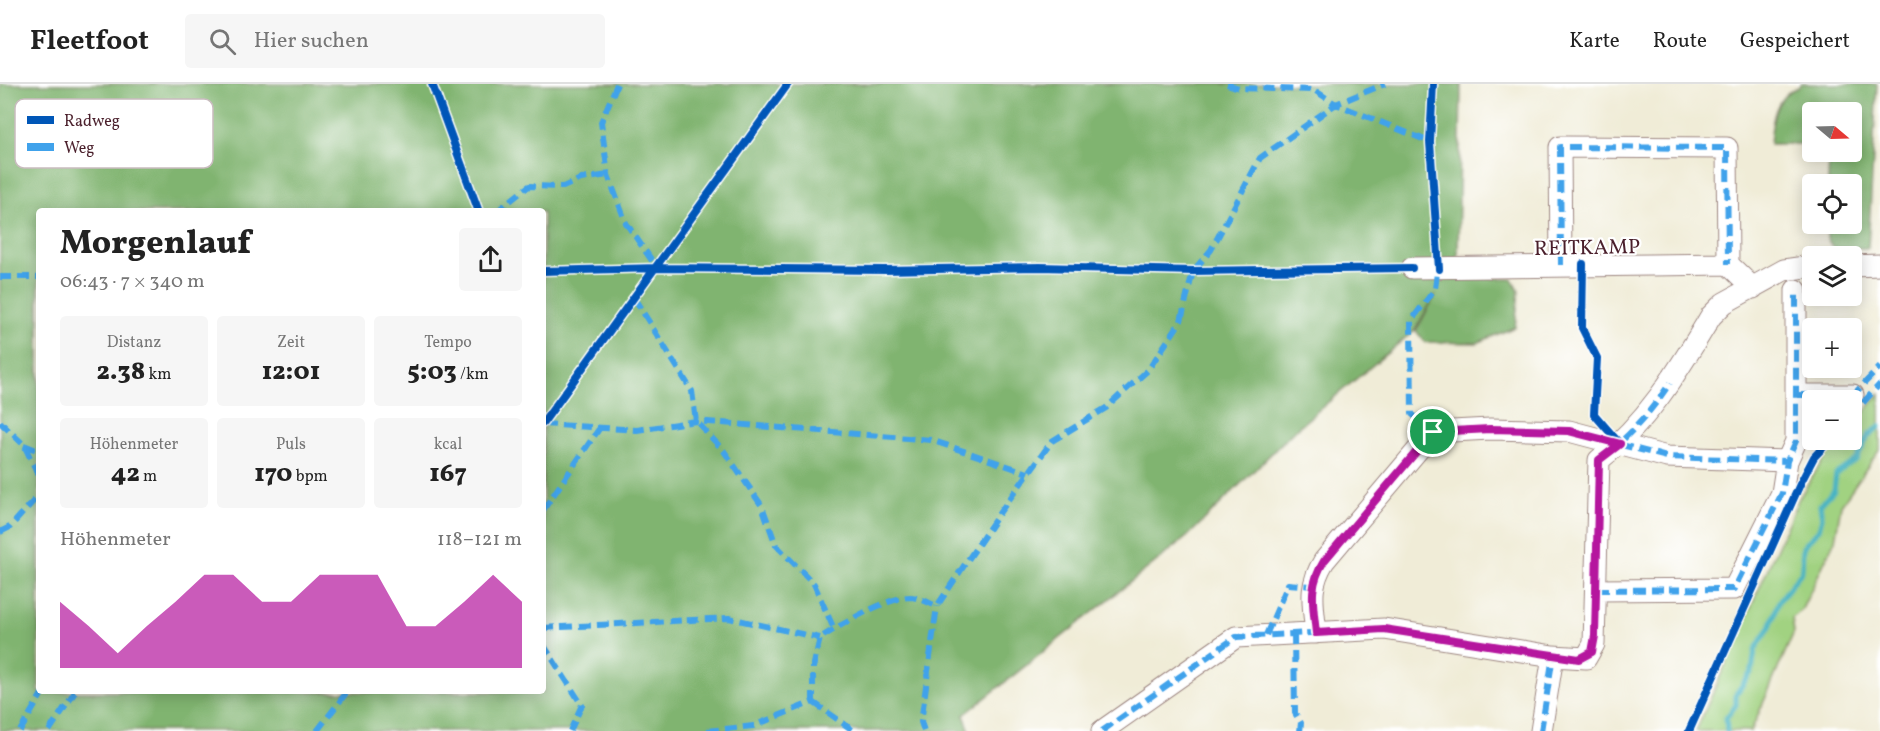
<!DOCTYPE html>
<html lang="de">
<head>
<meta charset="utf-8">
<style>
	body { margin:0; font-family:Vollkorn,serif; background:#f6f6f6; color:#222; height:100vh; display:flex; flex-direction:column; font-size:22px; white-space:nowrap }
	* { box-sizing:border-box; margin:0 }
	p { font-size:20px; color:#767676 }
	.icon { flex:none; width:33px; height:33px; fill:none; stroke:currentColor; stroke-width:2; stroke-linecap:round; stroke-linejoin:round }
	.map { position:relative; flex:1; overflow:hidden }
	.panel { position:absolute; left:36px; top:124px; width:510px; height:486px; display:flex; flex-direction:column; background:#fff; border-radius:6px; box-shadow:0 3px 15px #0003 }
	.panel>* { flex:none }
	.needle { width:39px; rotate:109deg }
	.buttons { position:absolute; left:1802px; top:18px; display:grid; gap:12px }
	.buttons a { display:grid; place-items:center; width:60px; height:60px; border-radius:6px; background:#fff; box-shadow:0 3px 15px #0003; font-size:30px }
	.pin { position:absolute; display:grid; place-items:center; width:51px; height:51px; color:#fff; margin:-26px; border:3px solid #fff; border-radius:50%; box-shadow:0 2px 6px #0007 }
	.round { display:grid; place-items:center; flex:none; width:63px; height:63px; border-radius:6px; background:#f6f6f6 }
	.headline { display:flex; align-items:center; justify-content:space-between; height:102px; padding:0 24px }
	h1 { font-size:33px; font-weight:800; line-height:45px }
	.stats { display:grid; grid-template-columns:repeat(3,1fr); gap:9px; height:102px; padding:6px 24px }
	.stats div { display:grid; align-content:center; border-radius:6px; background:#f6f6f6; text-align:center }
	.stats b { font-size:26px; font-weight:800 }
	.stats small { font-size:16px; font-weight:400 }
	.stats p { font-size:16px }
	.chart { height:168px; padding:12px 24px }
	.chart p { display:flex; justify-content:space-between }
	.chart svg { width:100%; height:108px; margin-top:6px; fill:#b5179e; opacity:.7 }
	header { display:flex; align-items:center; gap:36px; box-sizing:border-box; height:84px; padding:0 30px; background:#fff; border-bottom:2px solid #e0e0e0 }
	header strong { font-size:28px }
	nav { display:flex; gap:33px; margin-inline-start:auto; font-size:21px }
	.search { width:420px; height:54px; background:#f6f6f6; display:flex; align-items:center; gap:15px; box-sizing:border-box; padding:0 21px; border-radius:6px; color:#767676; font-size:22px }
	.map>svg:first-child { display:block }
	.green { fill:#a1d281; stroke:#767856; stroke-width:1.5 }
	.forest { fill:#80b46f; stroke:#656a4d; stroke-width:1.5; fill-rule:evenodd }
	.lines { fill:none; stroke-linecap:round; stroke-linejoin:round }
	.stream { stroke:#47b3c4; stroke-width:5 }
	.street-casing { stroke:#9d8681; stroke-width:23 }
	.street { stroke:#fff; stroke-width:21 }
	.quiet { stroke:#40a2eb; stroke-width:6; stroke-dasharray:12 6; stroke-linecap:butt }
	.cycleway-casing { stroke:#fff; stroke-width:11 }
	.cycleway { stroke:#0057b8; stroke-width:8 }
	.route-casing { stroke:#fff; stroke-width:12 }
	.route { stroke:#b5179e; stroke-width:8 }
	.labels { text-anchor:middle; stroke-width:4.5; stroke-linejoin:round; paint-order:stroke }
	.street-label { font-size:21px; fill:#4a1f2b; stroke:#fff }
	.key { fill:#fff; stroke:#c9bcbf; stroke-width:1.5 }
	.key-label { font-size:16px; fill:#4a1f2b }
</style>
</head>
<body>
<header>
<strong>Fleetfoot</strong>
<div class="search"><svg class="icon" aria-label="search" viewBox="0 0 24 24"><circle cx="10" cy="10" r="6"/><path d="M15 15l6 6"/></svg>Hier suchen</div>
<nav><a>Karte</a><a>Route</a><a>Gespeichert</a></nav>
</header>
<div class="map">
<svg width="1880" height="647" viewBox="0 0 1880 647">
	<rect width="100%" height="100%" fill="#fff"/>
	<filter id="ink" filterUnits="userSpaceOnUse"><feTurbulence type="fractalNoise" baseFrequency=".0167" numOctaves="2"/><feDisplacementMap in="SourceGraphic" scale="12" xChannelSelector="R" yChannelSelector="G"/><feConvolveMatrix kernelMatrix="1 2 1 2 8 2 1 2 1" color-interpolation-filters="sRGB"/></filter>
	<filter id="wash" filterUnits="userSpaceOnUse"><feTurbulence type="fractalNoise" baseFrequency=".008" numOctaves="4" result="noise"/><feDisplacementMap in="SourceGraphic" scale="24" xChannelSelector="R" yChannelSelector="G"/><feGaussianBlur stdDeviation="1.35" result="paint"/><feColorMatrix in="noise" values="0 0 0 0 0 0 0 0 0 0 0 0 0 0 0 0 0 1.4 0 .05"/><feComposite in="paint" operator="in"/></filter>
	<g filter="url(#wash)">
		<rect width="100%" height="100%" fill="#f0ecd7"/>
		<!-- green -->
		<path class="green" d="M1880 309V365L1841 421 1835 456 1802 525 1792 534 1794 548 1751 647H1696L1799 414 1827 370 1840 356H1851V344Z"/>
		<!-- forest -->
		<path class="forest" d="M0 0H1461L1458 172 1447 192 1512 195 1519 207 1515 243 1477 259 1425 258 1416 247 1436 210 1415 246 1296 345 1187 453 964 631 970 647H0ZM39 128H543V608H39Z
			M1800 0H1877L1868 164 1834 165 1827 155V140H1851V100H1828L1829 68H1851V28H1812V60H1770C1772 37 1774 11 1799 3Z"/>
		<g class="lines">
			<!-- stream -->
			<path class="stream" d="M1727 647 1726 634 1736 621V610L1752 587 1755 566 1770 543 1779 517 1802 487 1803 463 1819 445 1822 434 1820 421 1834 406 1836 390 1857 375 1868 352 1880 342"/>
		</g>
	</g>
	<g filter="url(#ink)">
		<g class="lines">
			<defs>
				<path id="street" d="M1561 181 1560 63 1727 64 1728 180
					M1851 182 1880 181
					M1412 184 1728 180 1753 204
					M1797 311H1853
					M1597 506 1734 505 1782 409 1787 377 1796 357V206
					M1316 549C1313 519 1308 503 1324 477L1433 348 1490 345 1569 347 1667 373 1787 377
					M1102 647 1236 553 1384 545 1553 572
					M1541 647 1553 572 1586 574 1594 560 1599 376C1649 337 1679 285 1711 232L1724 219 1784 186 1812 182"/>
			</defs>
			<!-- street casing -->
			<use href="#street" class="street-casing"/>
			<!-- street -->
			<use href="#street" class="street"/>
			<!-- quiet -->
			<path class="quiet" d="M617 0 601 38 608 91 626 139 657 184
				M1227 0 1239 4 1314 6 1336 20 1385 0
				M496 128 529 102 563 103 581 95 608 91
				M1561 181 1560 63 1727 64 1728 180
				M0 193H39
				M634 214 692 307 696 337 724 367 762 422 776 461 814 500 834 545
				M1797 311H1853L1880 283
				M1851 332 1880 300
				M0 338 24 361 39 392
				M543 340 637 346 696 337 931 356 1028 389
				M1433 348 1412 330 1411 237 1435 205 1438 180
				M24 361 39 367
				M543 426 599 345
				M0 448 10 443 39 411
				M1597 506 1734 505 1782 409 1787 377 1796 357V206
				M543 544 729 534 820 554
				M1294 549 1295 629 1301 639 1300 647
				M1316 549C1313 519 1308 503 1324 477L1433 348 1490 345 1569 347 1667 373 1787 377
				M1266 551 1288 500 1312 502
				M543 560 582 621 570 647
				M813 618 854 647
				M20 647 43 608
				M49 647 75 608
				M317 647 347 608
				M707 647 753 642 813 618V584L820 554C841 541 885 514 910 513 918 513 929 519 937 522L1000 428 1052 357 1106 324 1148 286 1181 237 1193 187 1211 166 1260 74 1336 20 1430 58
				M924 647 921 638 937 522
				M1102 647 1236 553 1384 545 1553 572
				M1541 647 1553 572 1586 574 1594 560 1599 376C1628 354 1650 329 1670 299"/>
			<defs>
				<path id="cycleway" d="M432 0 479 128
					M1433 0 1430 58 1439 185
					M1583 180 1582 244 1597 274 1594 330 1620 360
					M543 187 657 184 885 186 1040 183 1193 187 1412 184
					M543 339 788 0
					M1689 647 1801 398 1814 373 1830 356"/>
			</defs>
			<!-- cycleway casing -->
			<use href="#cycleway" class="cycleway-casing"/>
			<!-- cycleway -->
			<use href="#cycleway" class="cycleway"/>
		</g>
	</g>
	<g class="lines" filter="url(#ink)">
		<defs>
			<path id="route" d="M1490 345 1569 347 1620 360 1599 376 1595 552 1592 568 1579 575 1384 545 1316 549C1313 519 1308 503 1324 477L1433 348Z"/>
		</defs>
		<!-- route casing -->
		<use href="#route" class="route-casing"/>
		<!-- route -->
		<use href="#route" class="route"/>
	</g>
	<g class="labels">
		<!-- street labels -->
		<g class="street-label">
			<text transform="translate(1587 163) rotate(-1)" y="7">REITKAMP</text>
		</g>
	</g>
	<!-- legend -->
	<rect x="15" y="15" width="198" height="69" rx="9" class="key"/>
	<rect x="27" y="32" width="27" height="8" fill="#0057b8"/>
	<rect x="27" y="59" width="27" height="8" fill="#40a2eb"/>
	<g class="key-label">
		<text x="64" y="42">Radweg</text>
		<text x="64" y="69">Weg</text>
	</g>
</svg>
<div class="buttons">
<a><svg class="needle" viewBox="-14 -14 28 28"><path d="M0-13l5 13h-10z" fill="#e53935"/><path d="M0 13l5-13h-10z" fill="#767676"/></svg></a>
<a><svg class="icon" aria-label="locate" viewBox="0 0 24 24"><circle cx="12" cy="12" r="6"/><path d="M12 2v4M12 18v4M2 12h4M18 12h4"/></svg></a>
<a><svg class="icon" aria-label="layers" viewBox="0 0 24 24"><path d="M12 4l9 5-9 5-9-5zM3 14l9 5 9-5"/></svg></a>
<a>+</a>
<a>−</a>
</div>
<div class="pin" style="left:1433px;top:348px;background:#1e9e55"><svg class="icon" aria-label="arrive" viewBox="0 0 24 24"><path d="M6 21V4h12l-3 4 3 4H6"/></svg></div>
<section class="panel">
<div class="headline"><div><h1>Morgenlauf</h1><p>06:43 · 7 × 340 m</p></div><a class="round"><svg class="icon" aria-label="share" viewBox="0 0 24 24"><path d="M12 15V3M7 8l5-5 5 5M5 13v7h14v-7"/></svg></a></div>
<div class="stats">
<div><p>Distanz</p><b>2.38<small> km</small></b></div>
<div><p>Zeit</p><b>12:01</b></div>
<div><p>Tempo</p><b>5:03<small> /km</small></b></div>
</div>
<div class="stats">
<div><p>Höhenmeter</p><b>42<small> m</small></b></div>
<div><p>Puls</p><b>170<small> bpm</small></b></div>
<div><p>kcal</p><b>167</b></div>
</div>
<div class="chart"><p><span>Höhenmeter</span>118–121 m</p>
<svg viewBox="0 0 160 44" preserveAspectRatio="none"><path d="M0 44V17L10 27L20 38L30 27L40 17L50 6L60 6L70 17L80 17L90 6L100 6L110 6L120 27L130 27L140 17L150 6L160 17V44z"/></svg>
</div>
</section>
</div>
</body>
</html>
